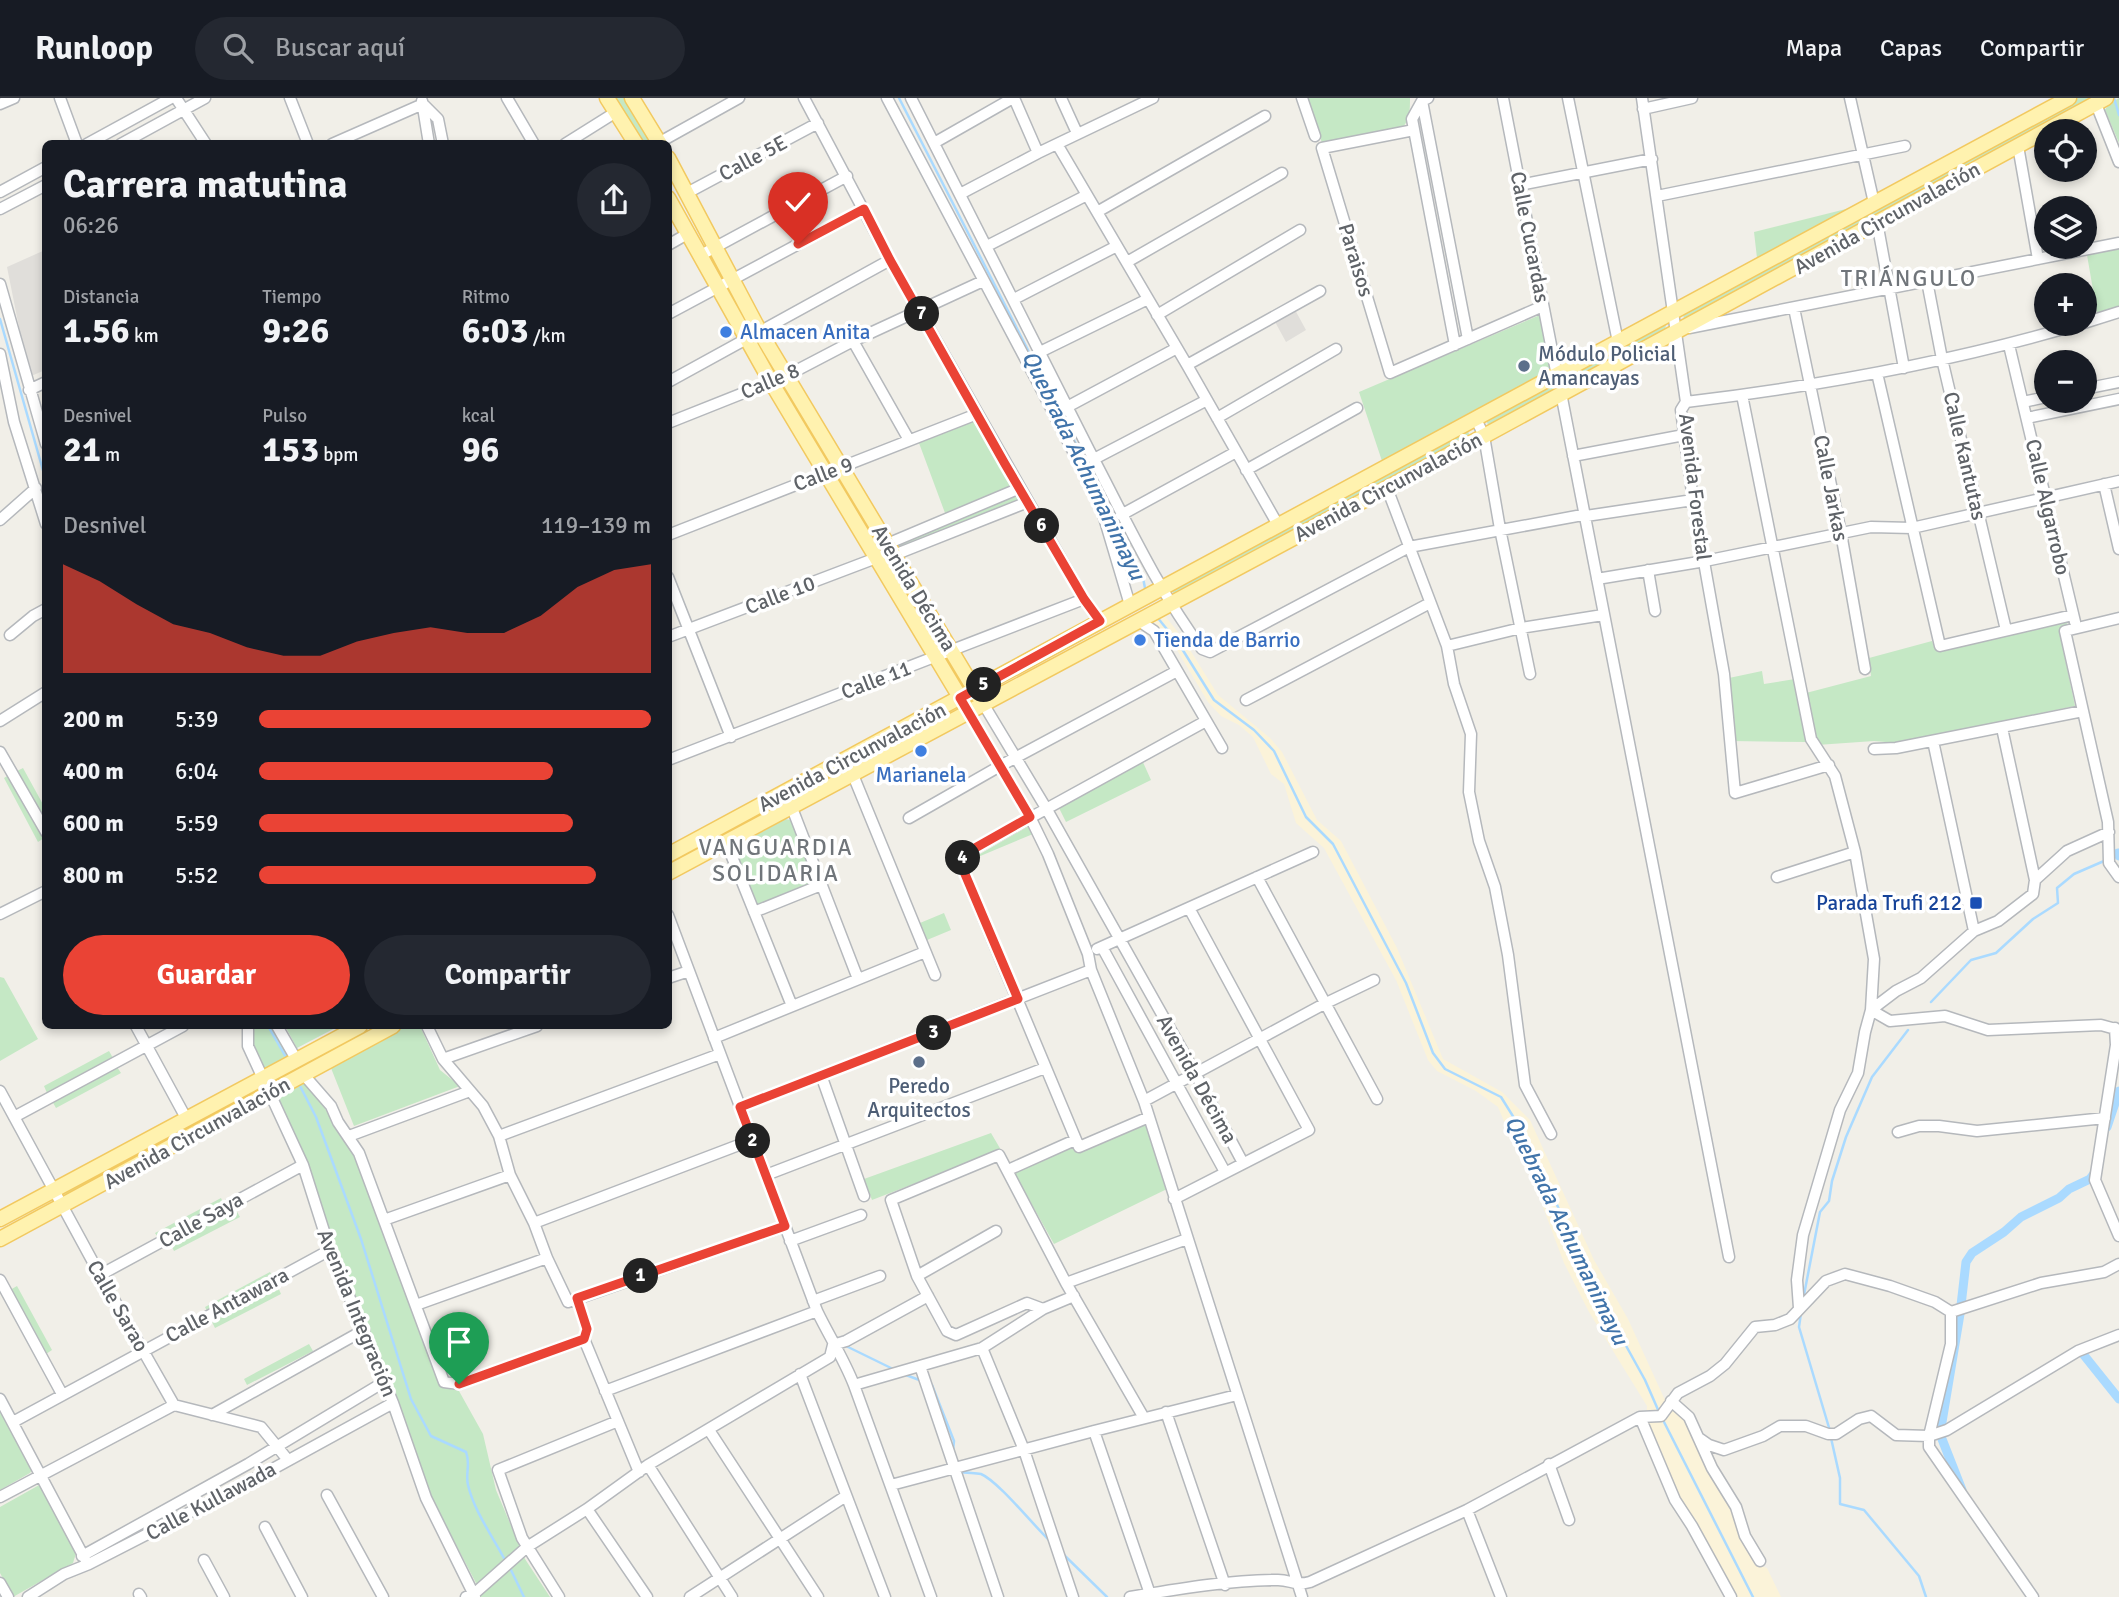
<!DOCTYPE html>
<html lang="es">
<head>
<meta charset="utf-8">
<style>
	body { margin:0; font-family:Signika,sans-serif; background:#242831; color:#f1f3f6; height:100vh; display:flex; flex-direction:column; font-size:26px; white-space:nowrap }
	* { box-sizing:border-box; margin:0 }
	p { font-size:23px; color:#9ea1a6 }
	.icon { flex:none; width:38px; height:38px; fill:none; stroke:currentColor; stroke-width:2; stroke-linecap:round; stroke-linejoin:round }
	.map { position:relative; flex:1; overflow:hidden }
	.details { position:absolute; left:42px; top:42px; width:630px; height:889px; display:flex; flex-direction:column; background:#171b24; border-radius:10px; box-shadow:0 4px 10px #0003 }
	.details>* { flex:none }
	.fabs { position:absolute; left:2034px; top:21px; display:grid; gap:14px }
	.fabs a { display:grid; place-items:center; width:63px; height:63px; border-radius:50%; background:#171b24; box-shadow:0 4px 10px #0003; font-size:35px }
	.pin { position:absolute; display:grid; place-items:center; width:60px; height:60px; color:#fff; margin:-72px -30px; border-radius:50% 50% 50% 0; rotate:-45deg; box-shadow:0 0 7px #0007 }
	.pin .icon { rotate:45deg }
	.km { position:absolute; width:35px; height:35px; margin:-18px; border-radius:50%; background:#222; color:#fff; font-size:19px; line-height:35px; text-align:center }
	.round { display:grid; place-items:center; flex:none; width:74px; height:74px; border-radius:37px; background:#242831 }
	.summary { display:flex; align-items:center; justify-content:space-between; height:119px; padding:0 21px }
	h1 { font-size:38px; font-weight:700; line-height:52px }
	.figures { display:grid; grid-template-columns:repeat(3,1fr); gap:10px; height:119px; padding:7px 21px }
	.figures div { display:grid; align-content:center }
	.figures b { font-size:35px; font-weight:700 }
	.figures small { font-size:19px; font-weight:400 }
	.figures p { font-size:19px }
	.chart { height:196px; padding:14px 21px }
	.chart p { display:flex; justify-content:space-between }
	.chart svg { width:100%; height:126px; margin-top:7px; fill:#ea4335; opacity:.7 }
	.button { display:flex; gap:14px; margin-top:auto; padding:14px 21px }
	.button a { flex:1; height:80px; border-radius:42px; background:#ea4335; color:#fff; font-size:28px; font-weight:700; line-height:80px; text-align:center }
	.button a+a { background:#242831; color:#f1f3f6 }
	ul { padding:0 21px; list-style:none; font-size:23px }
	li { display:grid; grid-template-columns:112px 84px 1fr; align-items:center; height:52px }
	li i { height:18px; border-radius:9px; background:#ea4335 }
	header { display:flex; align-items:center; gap:42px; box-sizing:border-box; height:98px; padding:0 35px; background:#171b24; border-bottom:2px solid #363941 }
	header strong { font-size:33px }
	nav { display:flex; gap:38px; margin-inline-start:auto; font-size:24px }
	.search { width:490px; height:63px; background:#242831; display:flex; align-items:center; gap:18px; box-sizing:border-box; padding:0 24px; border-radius:38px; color:#9ea1a6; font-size:26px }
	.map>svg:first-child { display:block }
	.industrial { fill:#e0deda }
	.green { fill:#c5e8c5 }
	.sand { fill:#fbf3d9 }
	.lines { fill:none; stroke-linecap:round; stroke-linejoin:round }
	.stream { stroke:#aadaff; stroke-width:2.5 }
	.canal { stroke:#aadaff; stroke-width:9 }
	.minor-casing { stroke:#b5b8bc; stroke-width:13 }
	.major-casing { stroke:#f2c960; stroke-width:17 }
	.minor { stroke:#fff; stroke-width:10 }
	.major { stroke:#fff2af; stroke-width:14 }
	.route-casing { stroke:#fff; stroke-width:14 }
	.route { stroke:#ea4335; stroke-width:9 }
	.shop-dot { fill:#3f7fe0; stroke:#fff; stroke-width:2.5 }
	.service-dot { fill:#5c6f8a; stroke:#fff; stroke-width:2.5 }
	.transit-dot { fill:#1a4fb4; stroke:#fff; stroke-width:2.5 }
	.labels { text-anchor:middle; stroke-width:7; stroke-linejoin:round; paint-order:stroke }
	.street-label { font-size:21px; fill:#5f6368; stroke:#fff }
	.shop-label { font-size:21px; fill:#366cbe; stroke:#fff; text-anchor:start }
	.service-label { font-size:21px; fill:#4e5e75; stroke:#fff; text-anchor:start }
	.transit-label { font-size:21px; fill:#164399; stroke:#fff; text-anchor:end }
	.neighbourhood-label { font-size:23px; letter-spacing:2px; fill:#70757a; stroke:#fff }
	.water-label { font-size:23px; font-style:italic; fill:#4174aa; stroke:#fff }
</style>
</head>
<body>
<header>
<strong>Runloop</strong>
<div class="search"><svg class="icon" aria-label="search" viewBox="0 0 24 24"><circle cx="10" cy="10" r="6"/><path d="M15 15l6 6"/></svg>Buscar aquí</div>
<nav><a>Mapa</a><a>Capas</a><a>Compartir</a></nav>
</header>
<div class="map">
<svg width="2119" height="1499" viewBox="0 0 2119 1499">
	<rect width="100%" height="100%" fill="#f1efe8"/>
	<!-- industrial -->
	<path class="industrial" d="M45 152V272L29 279 7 169Z
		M1294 210 1306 232 1286 244 1274 222Z"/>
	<!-- green -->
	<path class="green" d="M614 0H624L651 45H643Z
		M1307 0H1410C1410 12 1410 23 1401 31L1322 45Z
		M2078 0H2097L1684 223 1683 214Z
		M2119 0V45L2105 12 2108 7Z
		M1850 110 1757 160 1754 134Z
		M2119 151V208L2097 215 2087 157Z
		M1540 217 1552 273 1383 366 1359 294Z
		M1662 225 1666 226 1665 233 1489 328 1486 323 1487 319Z
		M976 322 1014 387 945 415 919 345Z
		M1468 332 1470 341 1175 497 1171 492Z
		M1018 395 1022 402 899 452 896 448Z
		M2067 519 2068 524 2060 537 2075 608 1897 645 1874 643 1817 647 1806 595 1871 578 1869 560 1932 543 1935 552Z
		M1762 573 1764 586 1795 581 1806 644 1731 643 1729 580Z
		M1142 662 1151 682 1066 724 1058 708Z
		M23 670 45 710V725L17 673Z
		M9 677 44 740 38 744 4 680Z
		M785 721 791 722 815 785 759 807 755 804 734 752 735 749Z
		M1029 728 1033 736 966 764Z
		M944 815 951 832 927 842 920 825Z
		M0 879 4 880 38 941 0 963Z
		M254 928H272L289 957 263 972 254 950Z
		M285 928H339L297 950Z
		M402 928H420L440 972 460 988 354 1028 329 965Z
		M109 953 113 960 47 995 44 988Z
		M117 969 121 975 56 1010 52 1003Z
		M307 984 351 1049 442 1289 459 1293 483 1336 496 1392 525 1461 550 1499H479L476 1485 430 1397 277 1000Z
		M261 988 263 992 68 1100 63 1091Z
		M1145 1026 1167 1091 1054 1146 1013 1073 1072 1048 1075 1054Z
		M991 1035 1001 1052 872 1102 864 1081Z
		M221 1100 224 1107 159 1141 155 1135Z
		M236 1112 240 1119 174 1153 171 1147Z
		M270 1174 274 1181 208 1215 205 1209Z
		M17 1188 52 1252 46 1256 10 1192Z
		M278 1189 281 1196 215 1230 212 1224Z
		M309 1246 313 1253 247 1287 244 1281Z
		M0 1309 33 1371 30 1375 0 1392Z
		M41 1386 77 1452 73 1465 13 1499 0 1475V1409Z"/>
	<!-- sand -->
	<path class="sand" d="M1165 518 1182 539 1218 597 1270 640 1282 654 1317 722 1341 743 1397 850 1443 961 1502 994 1530 1022 1594 1162 1628 1221 1664 1300 1686 1324 1733 1411 1757 1467 1767 1470 1781 1499H1734L1679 1399 1646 1323 1647 1308 1589 1214 1564 1165 1535 1088 1517 1054 1498 1009 1476 993 1437 973 1428 962 1396 882 1324 750 1296 725 1284 686 1271 676 1253 639 1239 627 1221 618 1208 604 1177 552 1152 525Z"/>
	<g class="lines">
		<!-- stream -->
		<path class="stream" d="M899 0 1119 430 1143 480 1146 495
			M2114 0 2119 17
			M0 221 46 383
			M1157 519 1179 546 1214 602 1254 632 1274 653 1306 719 1333 746 1406 885 1433 955 1445 971 1501 999 1529 1044 1594 1190 1645 1282 1659 1314
			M2118 755 2119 754
			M1931 904 1971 862 1996 855 2033 821 2058 805 2057 790 2074 776 2104 763
			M268 928 287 961
			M299 986 316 1019 361 1141 411 1301 431 1338 466 1354C471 1367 465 1375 468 1387 474 1413 493 1439 505 1462
			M1803 1202 1820 1114 1829 1103 1832 1083 1846 1039 1872 979 1908 932
			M1801 1215 1799 1229 1830 1333
			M846 1248 893 1271
			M906 1277 922 1283
			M932 1287 954 1343 953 1353
			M1662 1320 1753 1499
			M1831 1340 1840 1380V1406L1864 1412 1919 1478 1926 1499
			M959 1373C966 1376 974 1374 981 1376 998 1383 1034 1428 1050 1443
			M1062 1455 1107 1499
			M510 1470 524 1499"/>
		<!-- canal -->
		<path class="canal" d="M2118 755 2119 758
			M2107 1029 2119 993
			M2083 1256 2119 1301
			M1962 1392 1940 1336 1960 1216 1966 1164 1972 1155 2004 1134 2021 1119 2059 1100 2069 1091 2090 1081 2096 1073"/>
		<defs>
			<path id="minor" d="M60 0 77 46
				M176 0 206 46
				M290 0 308 46
				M507 0 534 46
				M804 0 890 162 1084 501 1100 523
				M887 0 1036 281 1100 406 1130 507
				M911 0C971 117 1029 235 1089 352 1125 420 1156 489 1202 551L1210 554 1409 449 1577 418H1586L1693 402
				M1014 0 1038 55
				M1061 0 1077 35
				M1302 0 1315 38
				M1428 0 1422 3 1412 21 1455 247
				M1503 0 1557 278
				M1568 0 1618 244
				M1642 0 1686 304 1681 312 1693 402 1724 576 1735 695 1829 667
				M1850 0 1874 105
				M422 3 429 46
				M1422 3 1468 241
				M0 6 14 0
				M423 6 438 21 443 46
				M2096 6 2119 64
				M1643 11 1692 0
				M1414 32 1322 50 1390 275 1543 208
				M660 44 739 0
				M934 45 1013 0
				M87 46 171 0
				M121 46 205 0
				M332 46 423 6
				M565 46 616 14
				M1057 46 1187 267 1278 427
				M2018 48 2038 161
				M1520 87 1652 61
				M0 94 46 69
				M687 95 818 25
				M960 96 1038 55 1153 0
				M1657 98 1905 48
				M0 111 46 87
				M1097 114 1265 18
				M1877 124 1904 270
				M668 147 689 135
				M987 148 1087 97
				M701 157 847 78
				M1127 164 1282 75
				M1927 183 1942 261 2006 532
				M0 186 46 346
				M1014 201 1117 148
				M1794 210 1841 435 1865 571
				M668 216 864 111
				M1157 217 1300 132
				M2084 225 2119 214
				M1689 230 2119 145
				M853 243 909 342
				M2009 247 2075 524
				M1040 254 1148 201
				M0 256 14 324 46 426
				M1187 267 1320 193
				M1877 275 1940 548 2073 517
				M668 284 890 162
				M2084 291 2119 284
				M29 292 46 284
				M1561 295 1729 1159
				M1742 297 1811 641 1835 678 1855 754 1874 861 1871 912 1865 934 1858 975 1840 1012 1803 1137 1797 1182 1799 1210
				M1686 304C1819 288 1952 264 2080 226
				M2023 304 2046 299
				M1067 309 1177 250
				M1217 320 1336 251
				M2027 320 2119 301
				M1476 321 1484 338 1500 431 1530 576
				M668 325 786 278 853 243 983 183
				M1573 358 1684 337
				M1094 361 1207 302
				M1246 372 1357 310
				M2104 386 2119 451
				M1387 390 1447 548 1454 586 1471 636 1469 694 1479 743 1495 789 1508 857 1525 987 1551 1036
				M1121 417 1236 354
				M0 422 36 390
				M668 437 977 316
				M887 446 1020 390
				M894 457 1028 404
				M1648 472 1655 513
				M668 479 731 639
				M1597 481 1705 463 1871 429 1912 430 2119 383
				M2119 520 2065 533 2108 724 2109 765 2119 779
				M1139 523 1154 533 1222 650
				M10 537 33 518 46 511
				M668 539 892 454
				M1447 548 1521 530 1603 517
				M1246 602 1430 505
				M984 607 1046 710 1195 975 1243 1065
				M969 615 1030 719 1048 756 1088 856 1091 872 1144 1003 1302 1499
				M0 623 46 594
				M2002 630 2035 782
				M1933 643 1974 833
				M1874 651 1896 650 2083 613
				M0 654 46 734
				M668 662 1084 501
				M853 677 935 877
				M792 710 858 881
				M909 720 1000 668 1177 573
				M2109 734 2067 753 2035 782 2033 796 1998 823 1974 833 1921 880 1896 893 1871 912 1890 923 1945 918 1988 932 2101 927 2119 932
				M726 744 792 908
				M1257 779 1377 1001
				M1777 779 1855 754
				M754 814 821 787
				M0 816 46 793
				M668 817 817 1213C829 1238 844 1261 854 1287L931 1499
				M1102 849 1225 1074
				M1097 851 1313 754
				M668 880 689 873
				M136 928 186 1020
				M248 928V948L303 1067 330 1152 393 1305 426 1400 475 1499
				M277 928 296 961
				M427 928 443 961 483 1008 499 1038 510 1077 534 1125 547 1160 568 1204 785 1128
				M2115 930 2116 947 2095 1082 2119 1138
				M714 940 925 854
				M443 961 537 928
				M304 977 331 1008 338 1024 359 1055 444 1284 459 1286 584 1241
				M821 977 864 1098
				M0 993 100 1177 174 1307 261 1329 288 1362
				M1144 1003 1324 906 1374 882
				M740 1009 1091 872
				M14 1019 183 928
				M1149 1019 1079 1049 962 769 961 762 968 754 1206 623
				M1898 1034 1919 1028H1939L1977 1033 2105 1020
				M349 1038 470 993
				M499 1038 720 956
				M1008 1072 1075 1042
				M766 1077 1045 970
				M1174 1101 1309 1032 1189 810
				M384 1122 510 1077
				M534 1125 752 1042
				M790 1143 861 1117
				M100 1177 303 1067
				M917 1178 996 1133
				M0 1182 62 1296
				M1066 1185 1187 1141
				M1074 1198 1043 1211 1027 1205 956 1237 947 1233 917 1178 891 1102 999 1057 1066 1185 1144 1320
				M577 1200 587 1231 584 1241 639 1374
				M813 1203 880 1178
				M416 1207 547 1160
				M1951 1214V1246L1929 1338V1349L2033 1499
				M833 1247 846 1243 928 1198
				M982 1250 1024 1352 1073 1499
				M920 1268 998 1499
				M800 1276 885 1499
				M854 1287 982 1250 1043 1211
				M605 1293 817 1213
				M0 1301 85 1461
				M1671 1303 1689 1319 1712 1370 1736 1409 1745 1438 1760 1463
				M1166 1314 1225 1487
				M212 1317 364 1232
				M1640 1319 1675 1402 1692 1428 1731 1499
				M13 1324 330 1152
				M709 1332 818 1499
				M1094 1333 1150 1496
				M1699 1340 1709 1347 1724 1352 1763 1338 1780 1328H1806L1828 1336H1836L1859 1321 1871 1318 1896 1337 1929 1338 1947 1332 2078 1253 2119 1237
				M1549 1366 1569 1422
				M648 1367 732 1499
				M891 1387 1094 1333 1237 1297
				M327 1397 383 1499
				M0 1399 174 1307
				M587 1411 647 1499
				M1467 1412 1501 1499
				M265 1429 302 1499
				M82 1458 248 1366 384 1284
				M204 1462 224 1499
				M0 1485 8 1499
				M139 1496 141 1499
				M28 1499 64 1476 89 1466 249 1384 393 1305
				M466 1499 475 1495 527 1449 587 1411 648 1367 830 1259 833 1247
				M559 1499 522 1440 498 1372 618 1323
				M690 1499 846 1398
				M1130 1499C1178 1491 1229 1482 1278 1482 1291 1482 1295 1488 1310 1484L1467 1412 1640 1319 1661 1318 1678 1295 1710 1278 1725 1266 1755 1229 1775 1227 1790 1221 1826 1183 1845 1176 1890 1188 1935 1204 1951 1214 2041 1185 2104 1174 2119 1166"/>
			<path id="major" d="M607 0 636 46
				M632 0 660 46
				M668 60 760 234 979 599
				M668 100 771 284 964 606
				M668 757 2069 0
				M668 775 1484 338 2106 0
				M0 1121 360 928
				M0 1141 393 928"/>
		</defs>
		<!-- minor casing -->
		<use href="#minor" class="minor-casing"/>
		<!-- major casing -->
		<use href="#major" class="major-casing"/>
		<!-- minor -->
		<use href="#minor" class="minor"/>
		<!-- major -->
		<use href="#major" class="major"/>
	</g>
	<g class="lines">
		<defs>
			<path id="route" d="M459 1286 584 1241 587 1231 577 1200 785 1128 740 1009 1018 901 962 769 961 762 968 754 1030 719 960 600 1100 523 1084 501 1005 366 890 162 864 111 798 146"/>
		</defs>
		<!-- route casing -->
		<use href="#route" class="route-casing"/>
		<!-- route -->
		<use href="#route" class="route"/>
	</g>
	<!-- markers -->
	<g class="shop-dot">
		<circle cx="726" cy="234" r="7"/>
		<circle cx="1140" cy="542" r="7"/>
		<circle cx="921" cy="653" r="7"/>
	</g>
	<g class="service-dot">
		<circle cx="1524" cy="268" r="7"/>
		<circle cx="919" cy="964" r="7"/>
	</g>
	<rect class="transit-dot" x="1969" y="798" width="14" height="14" rx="3.5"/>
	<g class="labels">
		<!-- street labels -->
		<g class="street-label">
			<text transform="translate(753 60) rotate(-28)" y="7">Calle 5E</text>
			<text transform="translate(1887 120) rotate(-29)" y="7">Avenida Circunvalación</text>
			<text transform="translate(1530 139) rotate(79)" y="7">Calle Cucardas</text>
			<text transform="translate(1356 162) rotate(73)" y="7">Paraisos</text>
			<text transform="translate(770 283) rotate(-23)" y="7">Calle 8</text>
			<text transform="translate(1965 358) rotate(77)" y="7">Calle Kantutas</text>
			<text transform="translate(823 376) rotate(-21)" y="7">Calle 9</text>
			<text transform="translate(1388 389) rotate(-28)" y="7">Avenida Circunvalación</text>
			<text transform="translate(1695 389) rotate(83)" y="7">Avenida Forestal</text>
			<text transform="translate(1831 390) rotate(79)" y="7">Calle Jarkas</text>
			<text transform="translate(2048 409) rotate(77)" y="7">Calle Algarrobo</text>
			<text transform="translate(914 490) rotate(59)" y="7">Avenida Décima</text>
			<text transform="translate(780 497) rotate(-21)" y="7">Calle 10</text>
			<text transform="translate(876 582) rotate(-21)" y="7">Calle 11</text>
			<text transform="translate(852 659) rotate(-28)" y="7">Avenida Circunvalación</text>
			<text transform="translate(1197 981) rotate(61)" y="7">Avenida Décima</text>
			<text transform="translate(197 1035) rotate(-29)" y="7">Avenida Circunvalación</text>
			<text transform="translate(201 1122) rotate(-29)" y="7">Calle Saya</text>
			<text transform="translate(227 1207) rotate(-28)" y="7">Calle Antawara</text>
			<text transform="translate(118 1208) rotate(60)" y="7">Calle Sarao</text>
			<text transform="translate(357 1215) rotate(68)" y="7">Avenida Integración</text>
			<text transform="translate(211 1403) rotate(-28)" y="7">Calle Kullawada</text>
		</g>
		<!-- shop labels -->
		<g class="shop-label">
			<text x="740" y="241">Almacen Anita</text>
			<text x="1154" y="549">Tienda de Barrio</text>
			<text x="921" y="684" text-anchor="middle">Marianela</text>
		</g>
		<!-- service labels -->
		<g class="service-label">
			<text x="1538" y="263">Módulo Policial<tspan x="1538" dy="24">Amancayas</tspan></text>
			<text x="919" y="995" text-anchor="middle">Peredo<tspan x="919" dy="24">Arquitectos</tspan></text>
		</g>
		<!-- transit labels -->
		<g class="transit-label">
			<text x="1962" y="812">Parada Trufi 212</text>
		</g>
		<!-- neighbourhood labels -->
		<g class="neighbourhood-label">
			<text x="1909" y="188">TRIÁNGULO</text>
			<text x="776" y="757">VANGUARDIA<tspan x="776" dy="26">SOLIDARIA</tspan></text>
		</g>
		<!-- water labels -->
		<g class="water-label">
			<text transform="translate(1084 367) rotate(64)" y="8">Quebrada Achumanimayu</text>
			<text transform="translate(1567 1132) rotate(64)" y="8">Quebrada Achumanimayu</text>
		</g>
	</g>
</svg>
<div class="fabs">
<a><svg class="icon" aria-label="locate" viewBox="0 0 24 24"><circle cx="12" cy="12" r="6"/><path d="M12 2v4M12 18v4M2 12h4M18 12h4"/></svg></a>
<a><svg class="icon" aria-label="layers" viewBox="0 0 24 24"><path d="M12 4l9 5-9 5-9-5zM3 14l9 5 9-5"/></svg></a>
<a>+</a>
<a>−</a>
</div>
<div class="pin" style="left:459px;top:1286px;background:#1e9e55"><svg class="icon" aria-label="arrive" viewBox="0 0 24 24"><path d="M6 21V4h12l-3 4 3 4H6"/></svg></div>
<div class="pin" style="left:798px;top:146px;background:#d93025"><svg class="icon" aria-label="check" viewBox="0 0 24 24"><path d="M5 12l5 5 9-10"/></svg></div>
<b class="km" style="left:641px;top:1178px">1</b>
<b class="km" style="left:753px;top:1043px">2</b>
<b class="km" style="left:934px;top:935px">3</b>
<b class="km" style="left:963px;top:760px">4</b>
<b class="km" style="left:984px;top:587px">5</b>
<b class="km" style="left:1042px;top:428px">6</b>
<b class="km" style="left:922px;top:216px">7</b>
<section class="details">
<div class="summary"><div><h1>Carrera matutina</h1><p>06:26</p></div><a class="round"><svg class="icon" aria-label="share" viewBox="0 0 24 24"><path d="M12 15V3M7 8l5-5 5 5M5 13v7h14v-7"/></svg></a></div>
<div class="figures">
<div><p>Distancia</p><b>1.56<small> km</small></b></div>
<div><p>Tiempo</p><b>9:26</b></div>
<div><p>Ritmo</p><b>6:03<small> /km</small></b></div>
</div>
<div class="figures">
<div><p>Desnivel</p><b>21<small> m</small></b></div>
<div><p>Pulso</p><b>153<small> bpm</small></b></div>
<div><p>kcal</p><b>96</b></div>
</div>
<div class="chart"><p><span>Desnivel</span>119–139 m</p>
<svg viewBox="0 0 160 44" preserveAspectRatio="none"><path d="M0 44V6L10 12L20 20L30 27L40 30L50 35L60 38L70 38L80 33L90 30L100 28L110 30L120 30L130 24L140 14L150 8L160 6V44z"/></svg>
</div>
<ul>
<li><b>200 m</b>5:39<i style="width:100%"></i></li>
<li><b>400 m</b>6:04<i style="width:75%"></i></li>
<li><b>600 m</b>5:59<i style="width:80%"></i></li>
<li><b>800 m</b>5:52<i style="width:86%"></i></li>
</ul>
<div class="button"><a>Guardar</a><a>Compartir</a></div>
</section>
</div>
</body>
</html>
